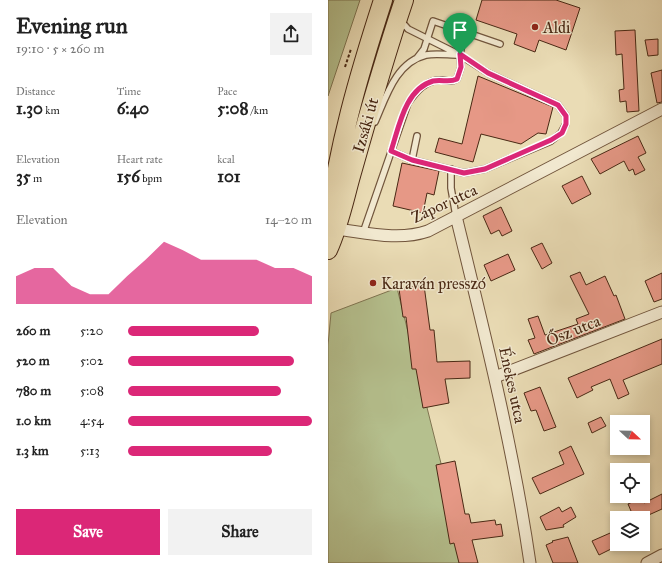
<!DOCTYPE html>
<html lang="en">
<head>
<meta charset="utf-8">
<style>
	body { margin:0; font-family:"IM FELL Great Primer",serif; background:#f2f2f2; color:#222; height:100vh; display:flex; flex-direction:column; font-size:15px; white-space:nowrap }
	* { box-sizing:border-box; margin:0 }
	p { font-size:13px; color:#767676 }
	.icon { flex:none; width:22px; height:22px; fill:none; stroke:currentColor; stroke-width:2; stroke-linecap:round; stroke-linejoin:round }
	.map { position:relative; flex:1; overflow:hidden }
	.details { display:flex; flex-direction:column; background:#fff; width:328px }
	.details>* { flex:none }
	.needle { width:26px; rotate:112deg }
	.controls { position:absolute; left:282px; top:415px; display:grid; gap:8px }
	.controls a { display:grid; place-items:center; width:40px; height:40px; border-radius:0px; background:#fff; box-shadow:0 2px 6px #0003; font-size:20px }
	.pin { position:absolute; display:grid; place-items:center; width:34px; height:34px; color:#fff; margin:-41px -17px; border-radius:50% 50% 50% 0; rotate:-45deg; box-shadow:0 0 4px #0007 }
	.pin .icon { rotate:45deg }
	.round { display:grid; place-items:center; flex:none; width:42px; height:42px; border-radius:0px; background:#f2f2f2 }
	.headline { display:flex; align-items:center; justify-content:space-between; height:68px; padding:0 16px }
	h1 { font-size:22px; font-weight:700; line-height:30px }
	.metrics { display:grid; grid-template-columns:repeat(3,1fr); gap:6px; height:68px; padding:4px 16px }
	.metrics div { display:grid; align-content:center }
	.metrics b { font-size:17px; font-weight:700 }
	.metrics small { font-size:11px; font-weight:400 }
	.metrics p { font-size:11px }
	.chart { height:112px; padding:8px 16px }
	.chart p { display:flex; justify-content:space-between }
	.chart svg { width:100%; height:72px; margin-top:4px; fill:#db2777; opacity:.7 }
	.button { display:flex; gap:8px; margin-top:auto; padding:8px 16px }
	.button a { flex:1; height:46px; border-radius:0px; background:#db2777; color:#fff; font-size:16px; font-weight:700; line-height:46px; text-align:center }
	.button a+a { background:#f2f2f2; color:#222 }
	ul { padding:0 16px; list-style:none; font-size:13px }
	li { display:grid; grid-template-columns:64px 48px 1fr; align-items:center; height:30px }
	li i { height:10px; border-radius:5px; background:#db2777 }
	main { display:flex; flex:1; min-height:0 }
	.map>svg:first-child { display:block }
	.green { fill:#b5c08e; stroke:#7f7451 }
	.building { fill:#e69886; stroke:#492814 }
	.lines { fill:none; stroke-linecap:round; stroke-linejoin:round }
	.service-casing { stroke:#71553c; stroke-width:8 }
	.minor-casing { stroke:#71553c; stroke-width:13 }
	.primary-casing { stroke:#492814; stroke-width:20 }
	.path { stroke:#492814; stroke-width:2; stroke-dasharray:3 2; stroke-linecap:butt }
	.service { stroke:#f1e8cf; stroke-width:5.5 }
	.minor { stroke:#f1e8cf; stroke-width:11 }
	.primary { stroke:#eadcb5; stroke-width:18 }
	.route-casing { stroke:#fff; stroke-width:8 }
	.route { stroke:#db2777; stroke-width:5 }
	.poi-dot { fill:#8f2418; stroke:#f1e8cf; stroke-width:1.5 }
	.labels { text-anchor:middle; stroke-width:3; stroke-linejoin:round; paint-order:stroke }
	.poi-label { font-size:16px; fill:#492814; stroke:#f1e8cf; text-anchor:start }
	.street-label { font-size:16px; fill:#492814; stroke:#f1e8cf }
</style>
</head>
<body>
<main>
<section class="details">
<div class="headline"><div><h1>Evening run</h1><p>19:10 · 5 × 260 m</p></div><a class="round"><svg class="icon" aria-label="share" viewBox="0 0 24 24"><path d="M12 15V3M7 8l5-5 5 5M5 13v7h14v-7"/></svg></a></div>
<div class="metrics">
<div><p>Distance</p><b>1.30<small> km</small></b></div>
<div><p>Time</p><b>6:40</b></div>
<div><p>Pace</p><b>5:08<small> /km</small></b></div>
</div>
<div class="metrics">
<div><p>Elevation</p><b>35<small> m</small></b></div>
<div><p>Heart rate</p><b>156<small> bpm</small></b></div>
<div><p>kcal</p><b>101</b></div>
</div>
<div class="chart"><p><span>Elevation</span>14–20 m</p>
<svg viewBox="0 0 160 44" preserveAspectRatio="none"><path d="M0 44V27L10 22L20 22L30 33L40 38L50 38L60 27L70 17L80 6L90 11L100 17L110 17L120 17L130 17L140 22L150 22L160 27V44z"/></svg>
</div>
<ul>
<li><b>260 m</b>5:20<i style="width:71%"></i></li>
<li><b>520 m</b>5:02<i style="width:90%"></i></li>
<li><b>780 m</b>5:08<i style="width:83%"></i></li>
<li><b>1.0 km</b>4:54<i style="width:100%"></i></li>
<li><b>1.3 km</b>5:13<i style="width:78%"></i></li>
</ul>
<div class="button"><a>Save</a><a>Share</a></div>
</section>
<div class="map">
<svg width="334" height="563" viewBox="0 0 334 563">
	<rect width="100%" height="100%" fill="#eadcb5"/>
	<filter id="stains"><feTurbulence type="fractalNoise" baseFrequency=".005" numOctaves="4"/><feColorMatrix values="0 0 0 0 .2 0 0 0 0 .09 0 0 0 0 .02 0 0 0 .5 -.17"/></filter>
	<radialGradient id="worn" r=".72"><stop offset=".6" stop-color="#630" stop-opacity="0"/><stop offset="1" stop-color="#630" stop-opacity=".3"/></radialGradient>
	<!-- green -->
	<path class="green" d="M0 0H32L0 96Z
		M69 288 138 563H0V345L3 313Z"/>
	<!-- building -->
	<path class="building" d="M154 0H228L252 8 238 50 211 40 207 52 186 44 189 34 148 20Z
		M307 30 311 111 299 112 298 101 292 102 291 90 296 89 294 54 288 55 287 31Z
		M330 39V55L320 56 317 40Z
		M334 70V102L329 103 323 73Z
		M150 76 225 107 218 134 210 133 193 144 153 134 145 162 107 152 111 138 134 144Z
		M310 136 318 153 310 157 317 170 307 175 305 169 301 171 296 161 272 174 263 159Z
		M74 163 111 171 106 195 99 193 95 213 65 206Z
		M254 176 263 194 244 204 234 186Z
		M173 207 184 231 174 236 171 230 163 234 155 216Z
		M214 243 224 263 214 269 203 248Z
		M180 254 187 270 163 281 156 265Z
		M252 272 258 285 277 276 286 296 288 295 297 319 206 354 200 340 207 338 200 319 210 316 217 335 250 324 248 319 261 314 242 276Z
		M334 273V299L326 302 317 281Z
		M96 285 102 330H106L109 362 142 361V378L117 379 121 403 95 408 88 369H84L78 317H75L71 289Z
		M334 339V364L295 380 301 394 290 399 282 379 263 387 265 390 249 398 240 378Z
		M212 387 228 427 216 431 208 410 203 411 196 393Z
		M273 417 278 426 264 433 260 423Z
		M243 446 256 474 212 494 204 478 236 464 231 452Z
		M127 461 137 514H141L143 523 167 520 168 525 173 524 175 536 144 540 150 563H131L126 543 122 544 108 465Z
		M334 494V509L314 518H306L300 504 313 498 316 503Z
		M231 507 234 512 243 507 248 517 235 525 236 527 218 530 212 517Z
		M289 530V546L271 555 264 541Z
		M240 537 250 563H225L218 545 225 542 224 541Z"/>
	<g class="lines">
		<defs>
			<path id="service" d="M89 58 96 49 105 21 172 44
				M47 122C58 97 68 62 98 55 108 53 120 55 130 55
				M63 151 84 160 136 173 157 169 223 141 233 133 238 124V116L230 105 160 73 132 55 80 29 73 21
				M84 160 89 136
				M123 169V188L128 216
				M35 233 80 103C88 92 98 79 114 80 121 81 123 82 129 79L133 67 132 55 136 31"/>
			<path id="minor" d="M128 216C156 331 185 446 202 563
				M9 229C40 233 71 241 100 231L334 109
				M167 377 334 312
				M319 563 334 555"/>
			<path id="primary" d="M0 226C9 149 31 74 55 0
				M0 250C12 224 17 196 25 169 41 112 57 56 76 0"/>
		</defs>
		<!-- service casing -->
		<use href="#service" class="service-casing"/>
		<!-- minor casing -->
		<use href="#minor" class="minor-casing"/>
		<!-- primary casing -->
		<use href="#primary" class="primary-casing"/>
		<!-- path -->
		<path class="path" d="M17 67 23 49"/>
		<!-- service -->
		<use href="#service" class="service"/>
		<!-- minor -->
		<use href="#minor" class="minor"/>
		<!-- primary -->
		<use href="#primary" class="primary"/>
	</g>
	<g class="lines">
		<defs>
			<path id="route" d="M132 54 160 73 230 105 238 116V124L234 133 223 140 157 169 136 173 84 160 63 151C71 127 77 89 105 81 114 79 121 83 129 79L133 67Z"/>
		</defs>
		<!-- route casing -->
		<use href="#route" class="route-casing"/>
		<!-- route -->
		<use href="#route" class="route"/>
	</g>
	<!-- markers -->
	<g class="poi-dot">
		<circle cx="207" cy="27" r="4"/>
		<circle cx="45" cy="283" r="4"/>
	</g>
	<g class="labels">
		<!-- poi labels -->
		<g class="poi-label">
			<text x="215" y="33">Aldi</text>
			<text x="53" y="289">Karaván presszó</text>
		</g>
		<!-- street labels -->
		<g class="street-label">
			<text transform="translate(37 125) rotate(-74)" y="6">Izsáki út</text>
			<text transform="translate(116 203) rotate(-25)" y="6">Zápor utca</text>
			<text transform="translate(245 330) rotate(-22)" y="6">Ősz utca</text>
			<text transform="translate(185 385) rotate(78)" y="6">Énekes utca</text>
		</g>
	</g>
	<rect width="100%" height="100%" filter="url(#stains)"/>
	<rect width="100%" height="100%" fill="url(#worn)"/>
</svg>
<div class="controls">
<a><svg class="needle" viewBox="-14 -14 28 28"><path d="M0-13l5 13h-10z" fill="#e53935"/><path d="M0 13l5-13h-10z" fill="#767676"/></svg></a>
<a><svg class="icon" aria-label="locate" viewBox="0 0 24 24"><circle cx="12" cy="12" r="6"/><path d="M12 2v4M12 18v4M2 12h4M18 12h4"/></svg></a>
<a><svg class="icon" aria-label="layers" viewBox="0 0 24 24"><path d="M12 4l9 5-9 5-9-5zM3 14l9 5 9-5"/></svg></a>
</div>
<div class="pin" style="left:132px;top:54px;background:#1e9e55"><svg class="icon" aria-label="arrive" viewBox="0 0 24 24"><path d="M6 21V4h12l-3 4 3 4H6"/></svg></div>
</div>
</main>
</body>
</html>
